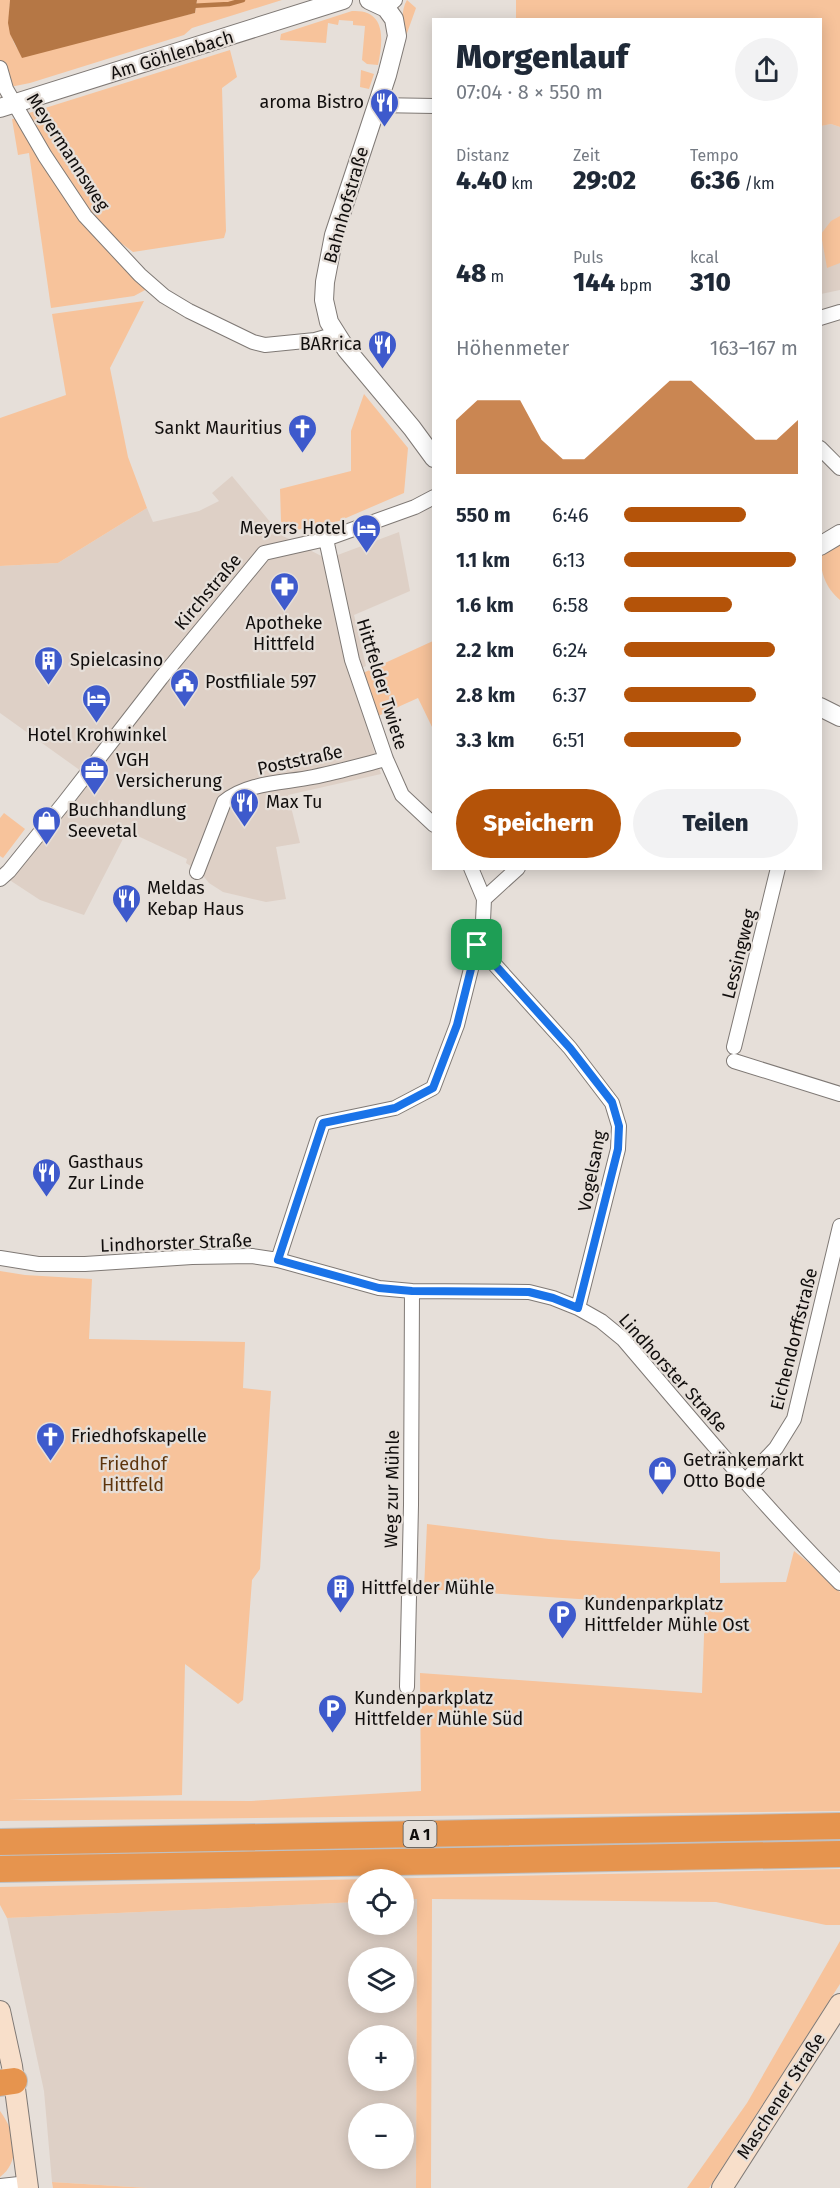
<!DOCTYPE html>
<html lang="de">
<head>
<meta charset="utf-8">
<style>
	body { margin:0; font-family:"Fira Sans",sans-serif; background:#f2f2f3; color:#1f2937; height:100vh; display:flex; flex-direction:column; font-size:22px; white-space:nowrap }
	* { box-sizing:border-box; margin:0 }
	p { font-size:20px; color:#747a83 }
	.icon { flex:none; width:33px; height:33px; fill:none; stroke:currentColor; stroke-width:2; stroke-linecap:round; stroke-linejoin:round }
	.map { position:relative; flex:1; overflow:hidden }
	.drawer { position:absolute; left:432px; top:18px; width:390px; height:852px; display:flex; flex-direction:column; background:#fff; border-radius:0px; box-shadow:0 3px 15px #0003 }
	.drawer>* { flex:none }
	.tools { position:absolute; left:348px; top:1869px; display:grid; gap:12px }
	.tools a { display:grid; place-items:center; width:66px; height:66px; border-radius:50%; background:#fff; box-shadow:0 3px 15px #0003; font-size:30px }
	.pin { position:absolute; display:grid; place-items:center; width:51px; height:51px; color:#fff; margin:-26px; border-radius:12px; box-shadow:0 3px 9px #0006 }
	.round { display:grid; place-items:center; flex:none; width:63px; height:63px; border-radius:32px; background:#f2f2f3 }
	.summary { display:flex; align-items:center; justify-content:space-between; height:102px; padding:0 24px }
	h1 { font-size:33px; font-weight:800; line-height:45px }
	.metrics { display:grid; grid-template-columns:repeat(3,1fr); gap:9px; height:102px; padding:6px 24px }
	.metrics div { display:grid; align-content:center }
	.metrics b { font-size:26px; font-weight:800 }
	.metrics small { font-size:16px; font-weight:400 }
	.metrics p { font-size:16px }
	.chart { height:168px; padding:12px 24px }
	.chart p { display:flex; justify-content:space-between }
	.chart svg { width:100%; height:108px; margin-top:6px; fill:#b45309; opacity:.7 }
	.button { display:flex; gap:12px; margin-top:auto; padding:12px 24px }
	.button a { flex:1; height:69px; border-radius:36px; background:#b45309; color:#fff; font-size:24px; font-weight:800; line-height:69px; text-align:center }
	.button a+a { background:#f2f2f3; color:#1f2937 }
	ul { padding:0 24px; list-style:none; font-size:20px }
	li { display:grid; grid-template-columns:96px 72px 1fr; align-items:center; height:45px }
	li i { height:15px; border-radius:8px; background:#b45309 }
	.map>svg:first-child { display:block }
	.built { fill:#ded0c6; fill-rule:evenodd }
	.green { fill:#f7c39b }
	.water { fill:#b57745 }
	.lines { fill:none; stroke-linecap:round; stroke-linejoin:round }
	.stream { stroke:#b57745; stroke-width:4.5 }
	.minor-casing { stroke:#7f7975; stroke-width:16 }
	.tertiary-casing { stroke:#7f7975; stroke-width:20 }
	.secondary-casing { stroke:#7f7975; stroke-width:22 }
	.motorway-casing { stroke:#c1c0c0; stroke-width:28 }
	.minor { stroke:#fff; stroke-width:14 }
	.tertiary { stroke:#fff; stroke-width:18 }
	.secondary { stroke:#f8dfca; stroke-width:20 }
	.motorway { stroke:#e6944e; stroke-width:26 }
	.route-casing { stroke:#fff; stroke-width:12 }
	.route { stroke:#1a73e8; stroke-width:8 }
	.labels { text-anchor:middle; stroke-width:4.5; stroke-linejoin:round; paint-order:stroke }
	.shield { fill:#e6dfd9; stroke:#514d4a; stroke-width:1.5 }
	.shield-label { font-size:16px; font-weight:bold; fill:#110e0d }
	.street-label { font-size:18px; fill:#110e0d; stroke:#e6dfd9 }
	.poi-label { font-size:18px; fill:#110e0d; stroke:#e6dfd9; text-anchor:start }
	.park-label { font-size:18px; fill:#5e340b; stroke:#e6dfd9 }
</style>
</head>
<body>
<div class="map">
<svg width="840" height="2188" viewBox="0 0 840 2188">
	<rect width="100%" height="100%" fill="#e6dfd9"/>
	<!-- built -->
	<path class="built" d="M831 124 840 127V290L821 294 820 126Z
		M232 476 281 535 327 559 399 532 410 591 354 615 366 666 351 673 381 774 288 795 300 843 276 847 286 899 266 902 223 892 209 883 200 872 186 863 187 859 127 831 84 915 40 900 8 879 88 776 0 713V566L58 563 147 508 153 522 199 511 219 501 212 493Z
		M404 1899H417L416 2188H148L52 2182 44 2091 7 1918 358 1902V1924H404ZM358 1958H404V2002H358ZM358 2036H404V2080H358ZM358 2114H404V2158H358Z"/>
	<!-- green -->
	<path class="green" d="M0 0H10C9 19 7 35 19 51L195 13 197 0H282L192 28 184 35 30 83 0 89Z
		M407 0 416 8 406 36C403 24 400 12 407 0Z
		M516 0H840V127L831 124 821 126 820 20 516 19Z
		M352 11C387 9 383 41 378 65L367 64 362 60 365 26 353 25V21L339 20 338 25 328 23 326 43 280 40 281 34Z
		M230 50 237 77 222 88 226 231 224 238 133 252 113 237 90 213 26 114Z
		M361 70 374 74 369 89 360 87Z
		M19 118 147 289 134 296 51 308 29 153 18 155 12 119Z
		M840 216V263L827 268 821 234 831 221Z
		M144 301 110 368 128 457 147 508 58 563 0 566V418L66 395 52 314Z
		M364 394 408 448 404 493 339 521 287 532 281 521 280 489 351 471V431Z
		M840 543V600C825 587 821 573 820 554Z
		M433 641V729L418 698 378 716 363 673Z
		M4 813 25 829 3 858 0 856V818Z
		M0 1271 25 1275 92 1279 89 1339 245 1342 243 1388 271 1391 260 1569 252 1580 243 1700 238 1704 185 1664 182 1795 9 1800 251 1801 421 1791 420 1673 702 1693 705 1607 424 1589 427 1524 549 1539 720 1552V1583L786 1582 794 1551 813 1566 840 1592V1811L0 1821Z
		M840 1869V1925H826L716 1902 432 1899 431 2188H416L417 1899H404V1880H358V1902L7 1918 0 1905V1887Z
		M840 1941V1984L709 2188H687L747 2103Z
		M0 2111C15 2131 22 2160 0 2177Z
		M52 2182 148 2188H53Z"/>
	<!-- water -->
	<path class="water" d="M10 0H197L195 13 22 58 10 34 8 23Z"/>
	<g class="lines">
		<!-- stream -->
		<path class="stream" d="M190 6 229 4 243 0"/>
		<defs>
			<path id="minor" d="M386 8 395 0
				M0 68 6 89 45 156 85 216 140 275 164 296 189 311 253 342 265 345 315 340 336 334
				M376 105 434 106
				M820 318 840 312
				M820 448 840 468
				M326 539 352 660 386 759 402 795 434 825
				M197 872 224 802C248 782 284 783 313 777 338 772 362 765 386 759
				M0 879 9 871 64 803 161 678 264 553 326 539 415 507 434 497
				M484 899 518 868
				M477 945 570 1048 612 1103 619 1126 618 1149 578 1308
				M734 1047 778 868
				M734 1061 840 1094
				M0 1258 38 1264H85L192 1257 252 1256 278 1260 379 1288 412 1291 529 1292 553 1298 578 1308 601 1321 623 1339C694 1422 763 1506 840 1583
				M278 1260 323 1123 395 1108 433 1088 457 1025 483 921 484 899 471 868
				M745 1481 776 1448 794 1419 840 1226
				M407 1687 411 1505 412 1291
				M0 2186 28 2183"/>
			<path id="tertiary" d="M369 0 386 8 394 19 397 36 387 75 334 235 325 282 324 300 329 322 346 349 412 428 434 458
				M0 108 343 0
				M820 546 840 534
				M820 707 840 717"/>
			<path id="secondary" d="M0 2011 12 2066 28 2188
				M722 2188 840 2004"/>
			<path id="motorway" d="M0 1842 840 1826
				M0 1869 840 1854
				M0 2083 14 2081"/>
		</defs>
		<!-- minor casing -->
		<use href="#minor" class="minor-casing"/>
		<!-- tertiary casing -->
		<use href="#tertiary" class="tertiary-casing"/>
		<!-- secondary casing -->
		<use href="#secondary" class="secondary-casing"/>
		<!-- motorway casing -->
		<use href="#motorway" class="motorway-casing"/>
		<!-- minor -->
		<use href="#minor" class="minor"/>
		<!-- tertiary -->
		<use href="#tertiary" class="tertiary"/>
		<!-- secondary -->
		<use href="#secondary" class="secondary"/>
		<!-- motorway -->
		<use href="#motorway" class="motorway"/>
	</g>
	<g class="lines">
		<defs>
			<path id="route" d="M477 945 570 1048 612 1102 619 1126 618 1149 578 1308 553 1298 529 1292 412 1291 379 1288 278 1260 323 1123 395 1108 433 1088 457 1025Z"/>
		</defs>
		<!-- route casing -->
		<use href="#route" class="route-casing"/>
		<!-- route -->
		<use href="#route" class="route"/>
	</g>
	<!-- icons -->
	<defs>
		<symbol id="restaurant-pin" viewBox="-11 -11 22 30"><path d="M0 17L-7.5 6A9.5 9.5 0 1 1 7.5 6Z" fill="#3e5acc" stroke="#e6dfd9"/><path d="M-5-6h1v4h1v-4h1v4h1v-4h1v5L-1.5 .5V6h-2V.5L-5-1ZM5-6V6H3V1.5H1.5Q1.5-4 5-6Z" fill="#fff"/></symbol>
		<symbol id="church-pin" viewBox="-11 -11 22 30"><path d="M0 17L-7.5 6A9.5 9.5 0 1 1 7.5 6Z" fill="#3e5acc" stroke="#e6dfd9"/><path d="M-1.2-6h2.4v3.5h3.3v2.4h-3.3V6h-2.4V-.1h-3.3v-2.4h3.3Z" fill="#fff"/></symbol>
		<symbol id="hotel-pin" viewBox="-11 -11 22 30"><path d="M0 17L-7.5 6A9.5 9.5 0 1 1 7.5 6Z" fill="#3e5acc" stroke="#e6dfd9"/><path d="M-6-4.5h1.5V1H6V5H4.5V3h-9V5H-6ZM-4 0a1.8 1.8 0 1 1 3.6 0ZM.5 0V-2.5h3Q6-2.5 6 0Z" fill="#fff"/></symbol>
		<symbol id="pharmacy-pin" viewBox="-11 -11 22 30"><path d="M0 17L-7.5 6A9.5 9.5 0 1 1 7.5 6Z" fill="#3e5acc" stroke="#e6dfd9"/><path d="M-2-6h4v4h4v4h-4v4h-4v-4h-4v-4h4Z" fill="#fff"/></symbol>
		<symbol id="building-pin" viewBox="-11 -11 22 30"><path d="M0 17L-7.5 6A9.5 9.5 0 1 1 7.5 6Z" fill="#3e5acc" stroke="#e6dfd9"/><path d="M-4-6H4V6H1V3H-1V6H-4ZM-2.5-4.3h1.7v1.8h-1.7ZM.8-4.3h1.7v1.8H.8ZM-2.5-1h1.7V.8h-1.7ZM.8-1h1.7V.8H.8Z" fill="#fff"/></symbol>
		<symbol id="civic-pin" viewBox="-11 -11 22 30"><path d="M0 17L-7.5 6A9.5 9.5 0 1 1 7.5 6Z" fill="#3e5acc" stroke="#e6dfd9"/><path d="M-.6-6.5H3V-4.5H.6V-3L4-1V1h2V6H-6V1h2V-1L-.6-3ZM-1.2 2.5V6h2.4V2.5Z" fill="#fff"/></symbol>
		<symbol id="office-pin" viewBox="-11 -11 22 30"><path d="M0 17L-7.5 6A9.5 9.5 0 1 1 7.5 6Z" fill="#3e5acc" stroke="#e6dfd9"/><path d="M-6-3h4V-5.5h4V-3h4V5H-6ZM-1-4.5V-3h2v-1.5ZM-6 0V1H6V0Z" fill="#fff"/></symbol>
		<symbol id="shop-pin" viewBox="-11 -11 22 30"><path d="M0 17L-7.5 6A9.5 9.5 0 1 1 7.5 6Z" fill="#3e5acc" stroke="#e6dfd9"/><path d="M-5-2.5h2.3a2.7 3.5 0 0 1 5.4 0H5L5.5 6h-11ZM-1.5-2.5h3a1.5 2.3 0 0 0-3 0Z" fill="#fff"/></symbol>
		<symbol id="parking-pin" viewBox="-11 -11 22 30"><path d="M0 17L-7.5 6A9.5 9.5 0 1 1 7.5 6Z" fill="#3e5acc" stroke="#e6dfd9"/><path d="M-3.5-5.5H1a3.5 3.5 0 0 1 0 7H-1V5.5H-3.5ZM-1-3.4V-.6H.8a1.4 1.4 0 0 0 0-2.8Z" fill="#fff"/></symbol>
	</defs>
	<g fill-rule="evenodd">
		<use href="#restaurant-pin" x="368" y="86" width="33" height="45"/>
		<use href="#restaurant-pin" x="366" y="328" width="33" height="45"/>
		<use href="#church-pin" x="286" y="412" width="33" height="45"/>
		<use href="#hotel-pin" x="350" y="512" width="33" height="45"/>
		<use href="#pharmacy-pin" x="268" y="570" width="33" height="45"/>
		<use href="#building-pin" x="32" y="644" width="33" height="45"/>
		<use href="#civic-pin" x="168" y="666" width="33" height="45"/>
		<use href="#hotel-pin" x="80" y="682" width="33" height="45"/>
		<use href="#office-pin" x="78" y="754" width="33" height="45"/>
		<use href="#restaurant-pin" x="228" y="786" width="33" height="45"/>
		<use href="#shop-pin" x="30" y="804" width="33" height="45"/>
		<use href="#restaurant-pin" x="110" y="882" width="33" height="45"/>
		<use href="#restaurant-pin" x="30" y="1156" width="33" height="45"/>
		<use href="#church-pin" x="34" y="1420" width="33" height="45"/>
		<use href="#shop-pin" x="646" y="1454" width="33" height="45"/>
		<use href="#building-pin" x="324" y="1572" width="33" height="45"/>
		<use href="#parking-pin" x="546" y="1598" width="33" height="45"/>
		<use href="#parking-pin" x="316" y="1692" width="33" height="45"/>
	</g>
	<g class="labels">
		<!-- shield labels -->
		<rect class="shield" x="403.5" y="1821" width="33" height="26" rx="4.5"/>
		<g class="shield-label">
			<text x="420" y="1840">A 1</text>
		</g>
		<!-- street labels -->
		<g class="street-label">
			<text transform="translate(172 55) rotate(-17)" y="6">Am Göhlenbach</text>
			<text transform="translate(68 152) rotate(57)" y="6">Meyermannsweg</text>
			<text transform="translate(346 205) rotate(-74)" y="6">Bahnhofstraße</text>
			<text transform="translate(208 592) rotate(-50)" y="6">Kirchstraße</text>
			<text transform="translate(382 684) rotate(73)" y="6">Hittfelder Twiete</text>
			<text transform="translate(300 760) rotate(-12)" y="6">Poststraße</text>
			<text transform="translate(739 954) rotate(-76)" y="6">Lessingweg</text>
			<text transform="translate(592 1171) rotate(-79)" y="6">Vogelsang</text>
			<text transform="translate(176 1243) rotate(-2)" y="6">Lindhorster Straße</text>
			<text transform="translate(794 1339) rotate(-76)" y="6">Eichendorffstraße</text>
			<text transform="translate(673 1373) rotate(48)" y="6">Lindhorster Straße</text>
			<text transform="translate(392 1489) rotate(-89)" y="6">Weg zur Mühle</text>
			<text transform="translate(781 2096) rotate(-57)" y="6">Maschener Straße</text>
		</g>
		<!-- poi labels -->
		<g class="poi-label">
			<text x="364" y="108" text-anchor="end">aroma Bistro</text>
			<text x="362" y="350" text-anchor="end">BARrica</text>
			<text x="282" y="434" text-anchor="end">Sankt Mauritius</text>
			<text x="346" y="534" text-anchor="end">Meyers Hotel</text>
			<text x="284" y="629" text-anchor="middle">Apotheke<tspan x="284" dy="21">Hittfeld</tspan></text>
			<text x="70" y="666">Spielcasino</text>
			<text x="205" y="688">Postfiliale 597</text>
			<text x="97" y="741" text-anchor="middle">Hotel Krohwinkel</text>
			<text x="116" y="766">VGH<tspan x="116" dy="21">Versicherung</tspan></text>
			<text x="266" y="808">Max Tu</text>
			<text x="68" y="816">Buchhandlung<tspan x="68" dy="21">Seevetal</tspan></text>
			<text x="147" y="894">Meldas<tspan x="147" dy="21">Kebap Haus</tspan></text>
			<text x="68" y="1168">Gasthaus<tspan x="68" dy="21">Zur Linde</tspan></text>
			<text x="71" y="1442">Friedhofskapelle</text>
			<text x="683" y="1466">Getränkemarkt<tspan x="683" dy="21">Otto Bode</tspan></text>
			<text x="361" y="1594">Hittfelder Mühle</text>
			<text x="584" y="1610">Kundenparkplatz<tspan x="584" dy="21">Hittfelder Mühle Ost</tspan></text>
			<text x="354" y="1704">Kundenparkplatz<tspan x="354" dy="21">Hittfelder Mühle Süd</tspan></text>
		</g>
		<!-- park labels -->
		<g class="park-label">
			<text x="133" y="1470">Friedhof<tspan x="133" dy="21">Hittfeld</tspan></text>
		</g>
	</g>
</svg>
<div class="tools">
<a><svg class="icon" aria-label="locate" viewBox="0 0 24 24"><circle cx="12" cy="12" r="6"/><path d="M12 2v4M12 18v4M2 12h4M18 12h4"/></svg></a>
<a><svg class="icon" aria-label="layers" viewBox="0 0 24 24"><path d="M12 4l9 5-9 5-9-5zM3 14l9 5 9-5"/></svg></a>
<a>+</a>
<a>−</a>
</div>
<div class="pin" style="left:477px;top:945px;background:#1e9e55"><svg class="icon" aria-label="arrive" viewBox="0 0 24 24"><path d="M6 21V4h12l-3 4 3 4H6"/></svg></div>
<section class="drawer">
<div class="summary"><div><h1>Morgenlauf</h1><p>07:04 · 8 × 550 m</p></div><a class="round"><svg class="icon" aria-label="share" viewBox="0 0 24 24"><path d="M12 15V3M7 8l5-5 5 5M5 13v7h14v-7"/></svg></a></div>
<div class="metrics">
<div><p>Distanz</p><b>4.40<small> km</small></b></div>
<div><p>Zeit</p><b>29:02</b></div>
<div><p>Tempo</p><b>6:36<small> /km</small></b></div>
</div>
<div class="metrics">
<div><b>48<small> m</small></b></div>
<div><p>Puls</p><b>144<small> bpm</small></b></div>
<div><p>kcal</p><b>310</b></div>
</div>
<div class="chart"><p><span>Höhenmeter</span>163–167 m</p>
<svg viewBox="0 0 160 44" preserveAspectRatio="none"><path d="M0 44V22L10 14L20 14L30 14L40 30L50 38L60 38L70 30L80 22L90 14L100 6L110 6L120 14L130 22L140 30L150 30L160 22V44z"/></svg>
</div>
<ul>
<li><b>550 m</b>6:46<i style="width:70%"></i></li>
<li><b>1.1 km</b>6:13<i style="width:99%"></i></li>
<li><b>1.6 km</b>6:58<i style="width:62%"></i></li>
<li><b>2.2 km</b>6:24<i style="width:87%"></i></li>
<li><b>2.8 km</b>6:37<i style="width:76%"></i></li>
<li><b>3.3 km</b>6:51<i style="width:67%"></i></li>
</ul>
<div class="button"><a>Speichern</a><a>Teilen</a></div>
</section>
</div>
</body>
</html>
